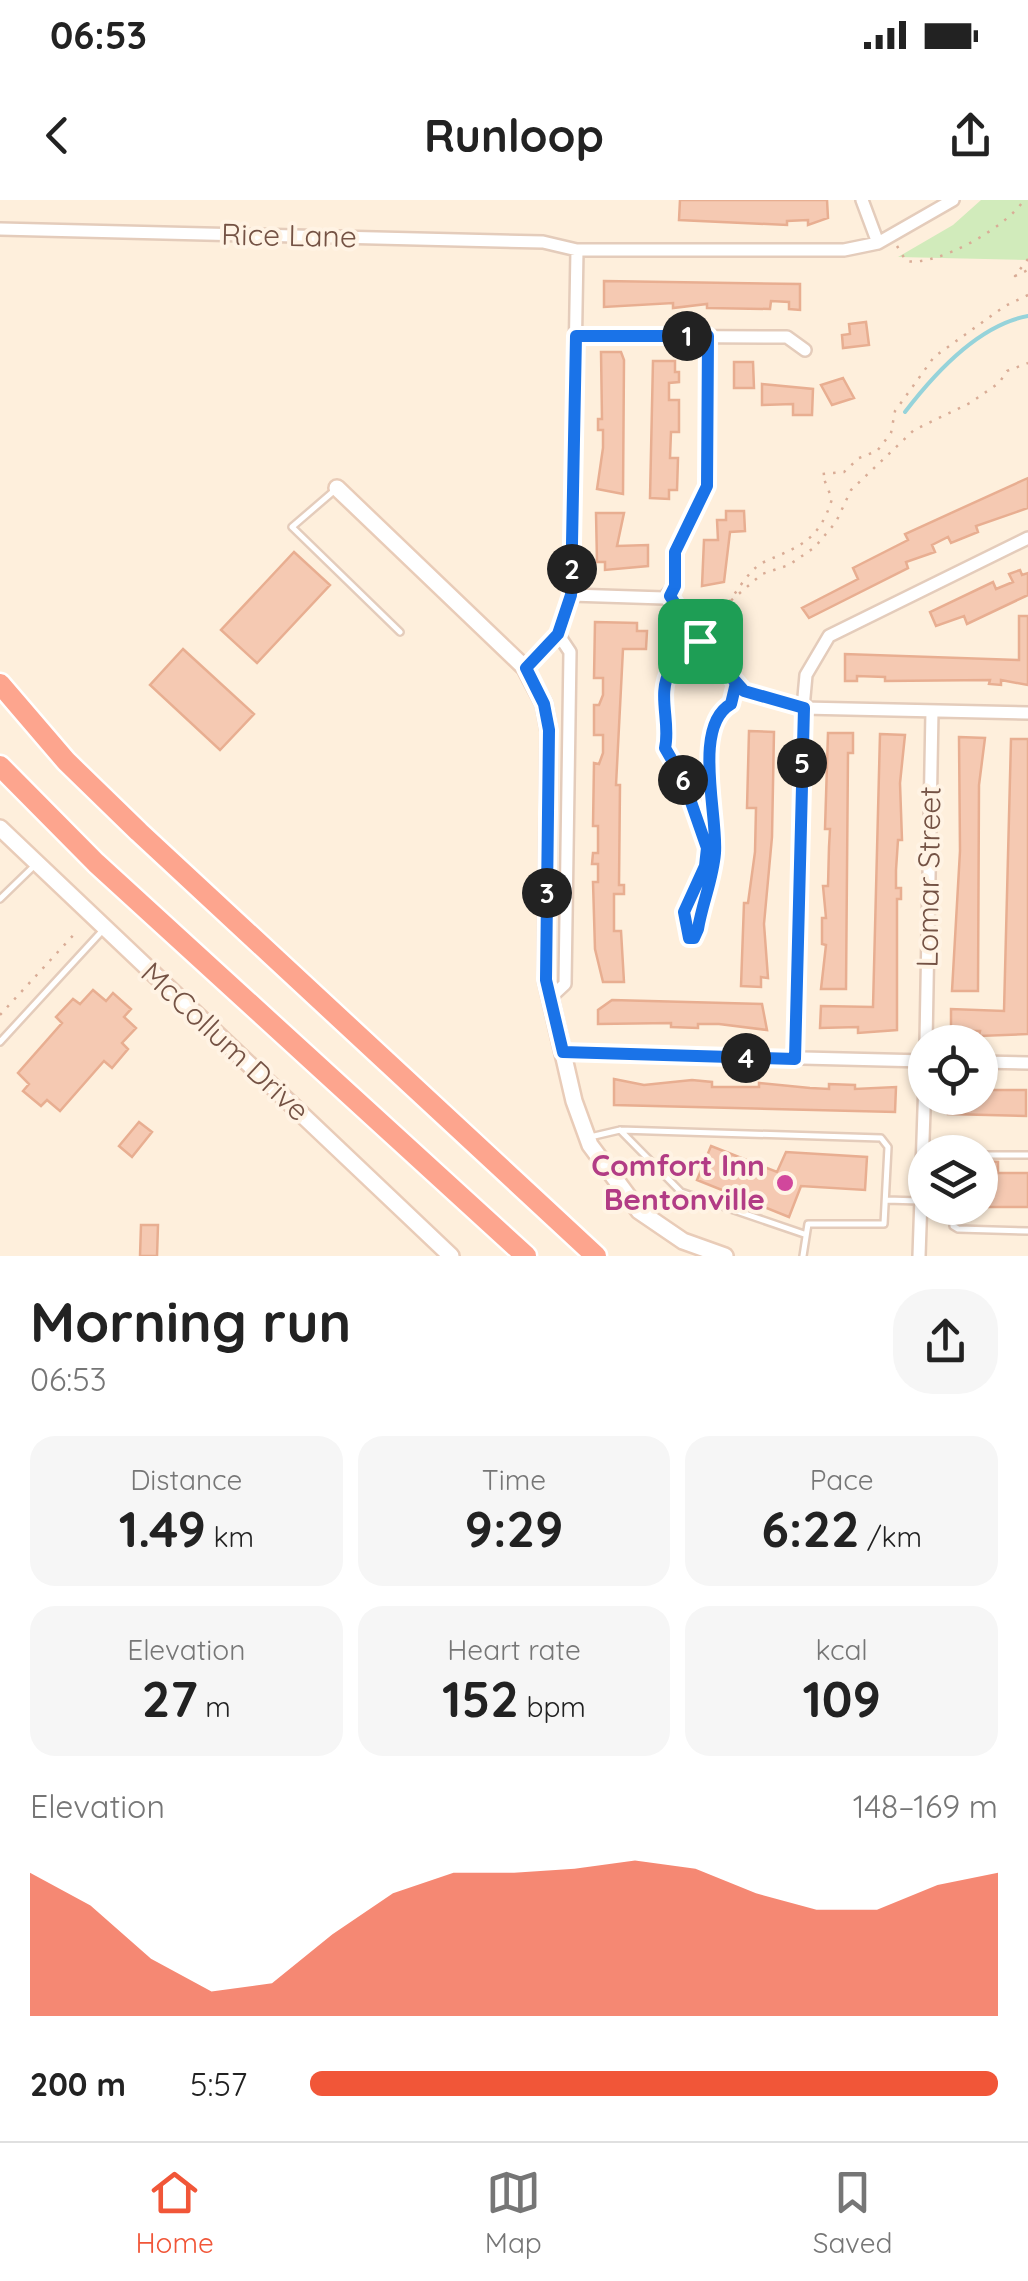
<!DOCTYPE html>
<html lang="en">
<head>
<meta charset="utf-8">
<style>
	body { margin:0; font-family:Quicksand,sans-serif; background:#f6f6f6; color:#222; height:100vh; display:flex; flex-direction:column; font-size:38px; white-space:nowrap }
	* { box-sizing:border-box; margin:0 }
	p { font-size:32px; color:#767676 }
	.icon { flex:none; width:55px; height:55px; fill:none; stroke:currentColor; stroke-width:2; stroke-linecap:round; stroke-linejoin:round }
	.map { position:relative; height:1056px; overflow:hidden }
	.drawer { display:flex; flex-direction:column; background:#fff; flex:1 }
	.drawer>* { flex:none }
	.tools { position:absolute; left:908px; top:825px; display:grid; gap:20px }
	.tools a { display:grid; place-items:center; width:90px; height:90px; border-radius:50%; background:#fff; box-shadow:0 2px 8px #0004; font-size:50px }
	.pin { position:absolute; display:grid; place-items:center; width:85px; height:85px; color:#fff; margin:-42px; border-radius:20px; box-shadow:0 5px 15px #0006 }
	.km { position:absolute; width:50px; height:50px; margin:-25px; border-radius:50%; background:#222; color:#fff; font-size:28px; line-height:50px; text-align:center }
	.round { display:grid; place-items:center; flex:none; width:105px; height:105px; border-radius:40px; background:#f6f6f6 }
	.summary { display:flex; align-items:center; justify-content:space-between; height:170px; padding:0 30px }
	h1 { font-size:55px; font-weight:700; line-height:75px }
	.metrics { display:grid; grid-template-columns:repeat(3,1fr); gap:15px; height:170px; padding:10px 30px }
	.metrics div { display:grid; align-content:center; border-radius:25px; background:#f6f6f6; text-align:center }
	.metrics b { font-size:50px; font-weight:700 }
	.metrics small { font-size:28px; font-weight:400 }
	.metrics p { font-size:28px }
	.chart { height:280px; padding:20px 30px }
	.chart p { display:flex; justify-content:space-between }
	.chart svg { width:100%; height:180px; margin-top:10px; fill:#f15638; opacity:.7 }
	ul { padding:0 30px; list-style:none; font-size:32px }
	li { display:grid; grid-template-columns:160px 120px 1fr; align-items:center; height:75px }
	li i { height:25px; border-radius:12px; background:#f15638 }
	.status { display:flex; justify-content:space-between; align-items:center; height:70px; padding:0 50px; background:#fff; direction:ltr }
	.status svg { height:28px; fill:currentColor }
	header { display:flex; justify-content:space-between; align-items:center; height:130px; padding:0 30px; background:#fff; font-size:45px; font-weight:700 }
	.tab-bar { display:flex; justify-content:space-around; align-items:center; height:140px; border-top:2px solid #e0e0e0; background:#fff; font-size:28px; color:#767676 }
	.tab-bar a { display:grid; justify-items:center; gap:5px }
	.tab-bar .active { color:#f15638 }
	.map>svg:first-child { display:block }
	.green { fill:#d1ebbb }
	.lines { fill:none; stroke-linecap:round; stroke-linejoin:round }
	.stream { stroke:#96d3da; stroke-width:4 }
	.building { fill:#f5c9b2; stroke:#e8ae91; stroke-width:2.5 }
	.lane-casing { stroke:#e4ccbb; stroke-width:10 }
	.street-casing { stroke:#e4ccbb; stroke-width:16 }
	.secondary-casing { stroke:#e9ccb8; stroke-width:20 }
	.highway-casing { stroke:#fff; stroke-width:25 }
	.path { stroke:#d9ac96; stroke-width:2.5; stroke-dasharray:2.5 8; stroke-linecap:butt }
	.lane { stroke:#fff; stroke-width:5 }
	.street { stroke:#fff; stroke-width:11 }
	.secondary { stroke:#fff; stroke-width:15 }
	.highway { stroke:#fda58e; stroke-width:20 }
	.route-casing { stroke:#fff; stroke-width:20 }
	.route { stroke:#1a73e8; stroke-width:12 }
	.hotel-dot { fill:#d1479c; stroke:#fff3e4; stroke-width:4 }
	.labels { text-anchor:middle; stroke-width:8; stroke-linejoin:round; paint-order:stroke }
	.street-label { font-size:30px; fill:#745244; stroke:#fff3e4 }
	.hotel-label { font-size:30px; font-weight:bold; fill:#b23c85; stroke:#fff3e4; text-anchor:end }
</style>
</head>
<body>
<div class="status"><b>06:53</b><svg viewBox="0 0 49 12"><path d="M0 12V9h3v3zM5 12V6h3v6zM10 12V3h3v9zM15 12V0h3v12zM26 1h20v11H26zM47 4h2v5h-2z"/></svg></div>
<header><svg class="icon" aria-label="back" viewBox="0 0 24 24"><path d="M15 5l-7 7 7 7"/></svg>Runloop<svg class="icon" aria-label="share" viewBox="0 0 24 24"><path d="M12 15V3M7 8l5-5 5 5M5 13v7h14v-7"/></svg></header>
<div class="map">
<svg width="1028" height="1056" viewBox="0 0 1028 1056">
	<rect width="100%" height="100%" fill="#feefdc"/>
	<!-- green -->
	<path class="green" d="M981 0H1028V60L898 57 953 25Z"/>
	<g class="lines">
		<!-- stream -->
		<path class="stream" d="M905 212C934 174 978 125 1028 116"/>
	</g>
	<!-- building -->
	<path class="building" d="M680 0H827L828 18 808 25V20L787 21V25L679 20Z
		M604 81 800 84V110L789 109V102L771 101 770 109 707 108V104L673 108V103L604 107Z
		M866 122 869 145 843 148 842 135 850 134 849 124Z
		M601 152H621L624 160 623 294 597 289 603 248V230H598V219H602Z
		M653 161H675V172H679V182L669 183V200H679V232H671L670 258H678L677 290H669V299L650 298Z
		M734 162H753L754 188H734Z
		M843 178 854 198 832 205 821 185Z
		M762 184 813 189 812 215H793V204L762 205Z
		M1028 278V308L976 326 978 332 951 343 948 337 932 345 935 352 906 362 908 368 809 418 802 408 858 379 853 368 908 340 905 334Z
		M726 311H744L745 331 730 332 724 382 702 386 704 340H718L717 320H726Z
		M596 313H624L617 346 648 345V366L605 370V362H597Z
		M294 352 330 385 257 463 221 430Z
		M1020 370 1022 375 1028 373V395L967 424 964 416 936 426 930 412 993 382 996 389 1013 382 1009 374Z
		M1019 416H1028V485L1001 480V485L989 484 990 480 885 481V477L857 476V481H845V454L1019 460Z
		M595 422 637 423V431H647L646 449H623L621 488 616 585H620L619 685H624V694H614V731H621L624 782H603L595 749 593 682H598V664H592L593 653H598V626H593L594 563 599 564 603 553V535H594V505H599L603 495V478H594Z
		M183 449 254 514 220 550 150 485Z
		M749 531 774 532 772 637 764 724 768 778 761 777V787L741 786 744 703H748L755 652 756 608H747Z
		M828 533H853V553H848L846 789H821L826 745 822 744V718H826L823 686H828L829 647 830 629H825Z
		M880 534 905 535 900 583 902 640H898L896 670V688H901V699H897V830L858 833V827L820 828 821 806 873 807Z
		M959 537 985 538 979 585 978 791H952L960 651Z
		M1011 539H1028V834L979 836 980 831H951V809L1004 811Z
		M93 790 106 801 113 793 131 809 124 817 136 828 122 843 128 849 112 868 104 861 60 911 47 900 41 906 23 891 29 884 18 873 62 823 56 817 73 799 80 804Z
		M612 800 762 804 767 830 719 824H698V828L671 827V823L598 824V810Z
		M614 879 644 885 692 880 712 882V887H759V883L810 888 829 889V884L855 885V889L896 887 895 912 614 905Z
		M990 890H1026V916L948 914 949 898H980Z
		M139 922 152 932 132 957 119 946Z
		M711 946 777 972 786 952 867 957 865 990 801 986 789 1017 697 980Z
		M984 961 998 962V973H1028V1007H980Z
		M141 1025H158L157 1056H140Z"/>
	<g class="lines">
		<defs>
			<path id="lane" d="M335 290 292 327 400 432
				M669 396 715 461 743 491 803 507
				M0 699 34 666
				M0 842 103 730
				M620 930 681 992 804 1034
				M590 937 620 930 881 938 888 947 884 1024H808L803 1056
				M980 955H1028
				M887 1000 919 1001
				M952 1008 953 1026 958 1029 1028 1031"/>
			<path id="street" d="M862 0 878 43
				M0 29 543 42 577 50H844L878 43 953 0
				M576 136 787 137 805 150
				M571 395 664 398 675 386V352L707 287 708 136
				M525 468 555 439 571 395 577 50
				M803 508 1028 513
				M549 799 565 784 570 452 558 434
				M926 842 932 511
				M563 852 925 861
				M795 859 803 508 806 475 829 436 1028 338
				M980 862 1028 863
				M919 1056 925 881"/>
			<path id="secondary" d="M337 288 525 468 544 504 549 531 546 780 574 901 590 945 639 1011 683 1041 725 1056
				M0 628 451 1056"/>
			<path id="highway" d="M0 484 66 561 139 632 596 1056
				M0 566 96 663 526 1056"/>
		</defs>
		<!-- lane casing -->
		<use href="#lane" class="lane-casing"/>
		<!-- street casing -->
		<use href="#street" class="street-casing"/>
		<!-- secondary casing -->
		<use href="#secondary" class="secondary-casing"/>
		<!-- highway casing -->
		<use href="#highway" class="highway-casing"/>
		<!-- path -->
		<path class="path" d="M897 46 906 61C937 67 1007 27 1024 0
			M1028 59 1015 76 1028 70
			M1028 95 1005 106 934 157 895 211 891 233 877 251 859 258 844 272 822 274 832 299C819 341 800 346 764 362 749 369 737 392 727 404L762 374 789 365 815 347 836 322 851 290 914 230 970 203 999 183 1007 171 1028 163
			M704 434 726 405
			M694 449 672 467 662 495 669 524 667 557 683 579 707 648 705 666 691 688 685 712 691 738 698 729 716 648 708 554 714 521 734 496
			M0 815 78 730"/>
		<!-- lane -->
		<use href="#lane" class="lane"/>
		<!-- street -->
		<use href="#street" class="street"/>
		<!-- secondary -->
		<use href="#secondary" class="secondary"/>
		<!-- highway -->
		<use href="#highway" class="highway"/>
	</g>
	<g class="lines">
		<defs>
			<path id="route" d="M700 441 670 396 675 386V352L707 286 708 136H576L571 395 558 434 526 468 544 504 549 530 546 780 563 852 795 859 804 508 744 491 700 441C693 452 679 457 671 469 656 493 671 522 665 548L683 579 707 648 705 666 684 712 689 738H694L698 729C702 704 713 679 715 653 718 615 692 526 731 504L736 483 700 441"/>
		</defs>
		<!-- route casing -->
		<use href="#route" class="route-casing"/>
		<!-- route -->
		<use href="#route" class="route"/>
	</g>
	<!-- markers -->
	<circle class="hotel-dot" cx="785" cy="983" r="10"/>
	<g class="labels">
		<!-- street labels -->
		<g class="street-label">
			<text transform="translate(289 36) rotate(1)" y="10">Rice Lane</text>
			<text transform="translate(929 677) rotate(-89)" y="10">Lomar Street</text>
			<text transform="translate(225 842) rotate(43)" y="10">McCollum Drive</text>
		</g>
		<!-- hotel labels -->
		<g class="hotel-label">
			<text x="765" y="976">Comfort Inn<tspan x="765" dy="34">Bentonville</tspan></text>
		</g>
	</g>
</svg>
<div class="tools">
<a><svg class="icon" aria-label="locate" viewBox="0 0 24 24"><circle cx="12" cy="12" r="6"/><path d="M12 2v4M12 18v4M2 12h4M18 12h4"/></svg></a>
<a><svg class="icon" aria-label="layers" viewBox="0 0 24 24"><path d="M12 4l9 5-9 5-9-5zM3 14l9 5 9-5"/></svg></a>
</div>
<div class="pin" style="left:700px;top:441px;background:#1e9e55"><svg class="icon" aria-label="arrive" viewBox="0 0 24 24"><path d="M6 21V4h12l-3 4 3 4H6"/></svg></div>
<b class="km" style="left:687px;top:136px">1</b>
<b class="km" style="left:572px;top:369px">2</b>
<b class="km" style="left:547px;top:693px">3</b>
<b class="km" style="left:746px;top:858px">4</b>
<b class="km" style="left:802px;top:563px">5</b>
<b class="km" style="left:683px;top:580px">6</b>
</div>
<section class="drawer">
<div class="summary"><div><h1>Morning run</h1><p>06:53</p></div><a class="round"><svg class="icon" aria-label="share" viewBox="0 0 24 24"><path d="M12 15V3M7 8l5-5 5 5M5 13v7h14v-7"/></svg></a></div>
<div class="metrics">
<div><p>Distance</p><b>1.49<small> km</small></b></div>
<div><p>Time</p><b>9:29</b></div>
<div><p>Pace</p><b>6:22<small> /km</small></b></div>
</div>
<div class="metrics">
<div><p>Elevation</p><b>27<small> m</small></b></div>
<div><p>Heart rate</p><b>152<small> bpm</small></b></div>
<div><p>kcal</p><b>109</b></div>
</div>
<div class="chart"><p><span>Elevation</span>148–169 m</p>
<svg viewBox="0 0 160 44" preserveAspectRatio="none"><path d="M0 44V9L10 17L20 30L30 38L40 36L50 24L60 14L70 9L80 9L90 8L100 6L110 8L120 14L130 18L140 18L150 12L160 9V44z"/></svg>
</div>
<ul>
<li><b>200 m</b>5:57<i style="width:100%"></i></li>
</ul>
</section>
<nav class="tab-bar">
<a class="active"><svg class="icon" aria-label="home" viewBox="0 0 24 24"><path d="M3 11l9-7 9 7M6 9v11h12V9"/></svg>Home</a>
<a><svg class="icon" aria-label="map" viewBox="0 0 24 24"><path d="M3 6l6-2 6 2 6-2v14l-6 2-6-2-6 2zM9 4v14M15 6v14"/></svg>Map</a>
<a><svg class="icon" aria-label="saved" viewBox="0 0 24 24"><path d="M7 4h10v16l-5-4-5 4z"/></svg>Saved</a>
</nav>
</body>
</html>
